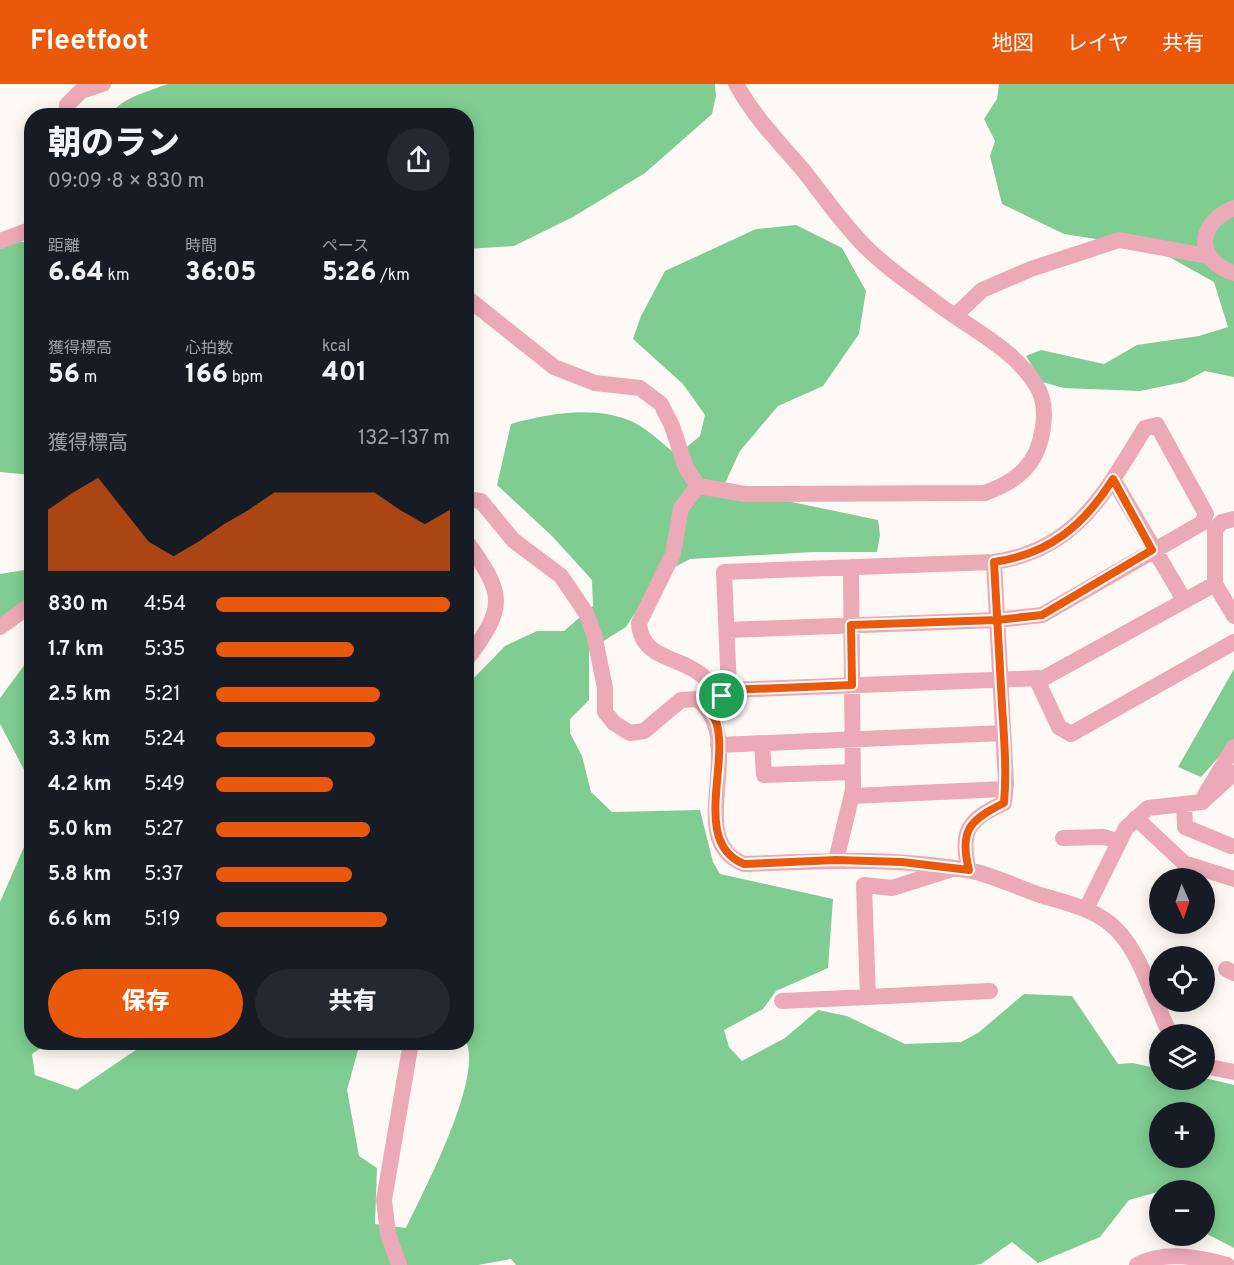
<!DOCTYPE html>
<html lang="ja">
<head>
<meta charset="utf-8">
<style>
	body { margin:0; font-family:Overpass,"Noto Sans JP",sans-serif; background:#242831; color:#f1f3f6; height:100vh; display:flex; flex-direction:column; font-size:22px; white-space:nowrap }
	* { box-sizing:border-box; margin:0 }
	p { font-size:20px; color:#9ea1a6 }
	.icon { flex:none; width:33px; height:33px; fill:none; stroke:currentColor; stroke-width:2; stroke-linecap:round; stroke-linejoin:round }
	.map { position:relative; flex:1; overflow:hidden }
	.details { position:absolute; left:24px; top:24px; width:450px; height:942px; display:flex; flex-direction:column; background:#171b24; border-radius:24px; box-shadow:0 3px 15px #0003 }
	.details>* { flex:none }
	.needle { width:39px; rotate:177deg }
	.fabs { position:absolute; left:1149px; top:784px; display:grid; gap:12px }
	.fabs a { display:grid; place-items:center; width:66px; height:66px; border-radius:50%; background:#171b24; box-shadow:0 3px 15px #0003; font-size:30px }
	.pin { position:absolute; display:grid; place-items:center; width:51px; height:51px; color:#fff; margin:-26px; border:3px solid #fff; border-radius:50%; box-shadow:0 2px 6px #0007 }
	.round { display:grid; place-items:center; flex:none; width:63px; height:63px; border-radius:32px; background:#242831 }
	.overview { display:flex; align-items:center; justify-content:space-between; height:102px; padding:0 24px }
	h1 { font-size:33px; font-weight:800; line-height:45px }
	.figures { display:grid; grid-template-columns:repeat(3,1fr); gap:9px; height:102px; padding:6px 24px }
	.figures div { display:grid; align-content:center }
	.figures b { font-size:26px; font-weight:800 }
	.figures small { font-size:16px; font-weight:400 }
	.figures p { font-size:16px }
	.chart { height:168px; padding:12px 24px }
	.chart p { display:flex; justify-content:space-between }
	.chart svg { width:100%; height:108px; margin-top:6px; fill:#ea580c; opacity:.7 }
	.cta { display:flex; gap:12px; margin-top:auto; padding:12px 24px }
	.cta a { flex:1; height:69px; border-radius:36px; background:#ea580c; color:#fff; font-size:24px; font-weight:800; line-height:69px; text-align:center }
	.cta a+a { background:#242831; color:#f1f3f6 }
	ul { padding:0 24px; list-style:none; font-size:20px }
	li { display:grid; grid-template-columns:96px 72px 1fr; align-items:center; height:45px }
	li i { height:15px; border-radius:8px; background:#ea580c }
	header { display:flex; align-items:center; gap:36px; box-sizing:border-box; height:84px; padding:0 30px; background:#ea580c; color:#fff }
	header strong { font-size:28px }
	nav { display:flex; gap:33px; margin-inline-start:auto; font-size:21px }
	.map>svg:first-child { display:block }
	.forest { fill:#7fcd92; fill-rule:evenodd }
	.lines { fill:none; stroke-linecap:round; stroke-linejoin:round }
	.minor { stroke:#ecaab7; stroke-width:16 }
	.route-casing { stroke:#fff; stroke-width:12 }
	.route { stroke:#ea580c; stroke-width:8 }
</style>
</head>
<body>
<header>
<strong>Fleetfoot</strong>
<nav><a>地図</a><a>レイヤ</a><a>共有</a></nav>
</header>
<div class="map">
<svg width="1234" height="1181" viewBox="0 0 1234 1181">
	<rect width="100%" height="100%" fill="#fff9f5"/>
	<!-- forest -->
	<path class="forest" d="M168 0H715L716 12 712 30 645 89 573 133 514 162 467 165 466 32 111 31C121 13 150 7 168 0Z
		M999 0H1234V293L1205 287 1184 298 1140 307 1064 304 1042 298 1026 272 1041 266 1104 280 1137 261 1199 252 1228 243 1214 198 1153 164 1064 150 1002 120 990 72 995 57 984 35 997 15Z
		M796 141 842 164 866 207 859 250 823 302 778 322 740 367 720 410 787 417 878 436 880 451 877 468H814L690 475 669 486 655 498 626 543 589 566V616L570 635V649L582 672 591 708 612 728 700 726 713 778 720 790 833 815 828 884 776 907 763 925 724 946 729 963 742 977 785 954 818 926 847 932 905 960 961 958 978 949 1024 910 1072 912 1118 980 1133 979 1159 985 1160 996 1205 994 1234 1001V1164L1205 1149 1204 1107H1182L1179 1102 1129 1116 1100 1153 1038 1179 1012 1158 981 1180 974 1181H516L511 1175 478 1181H0V818L31 747 32 958 48 959 32 970 35 991 77 1006 146 959H360L347 1006 359 1072 377 1084 375 1140 406 1144C424 1106 483 995 466 957L467 601 505 562 537 547H564L593 522 592 496 552 452 497 401 511 340C550 329 598 321 635 339 650 347 664 361 677 371L700 352 705 331 683 300 633 255 641 232 665 187 756 145ZM1160 1029H1204V1074H1160Z
		M0 155 31 159V391L0 388Z
		M31 485V533L0 540V490Z
		M31 572H32L31 699 0 640V614Z
		M1234 585V656L1201 693 1178 683Z"/>
	<g class="lines">
		<!-- minor -->
		<path class="minor" d="M66 32 67 21 81 7 103 0
			M1234 124C1197 139 1194 176 1234 189
			M0 157 32 145
			M466 213 554 283 595 299 640 304 661 320 672 342 686 384 698 402 745 410 985 409C1000 403 1012 398 1024 386 1043 367 1051 324 1036 301 1013 263 965 242 931 215 907 197 880 179 860 157 839 135 822 110 803 86 779 58 754 33 736 0
			M955 232 982 206 1031 185 1119 156 1208 172
			M1113 395 1184 516
			M698 402 681 424 673 470 639 539C641 574 676 572 699 589 707 594 715 605 722 612
			M466 415 481 417 513 456 561 492 586 529 594 550 605 604V628L614 639 630 649 644 647 681 616 697 615C751 657 681 755 744 780 818 777 893 773 967 786 991 790 1016 803 1040 811 1067 819 1097 825 1117 846 1143 873 1153 918 1171 951
			M466 457C505 510 507 523 466 576
			M1215 500 1234 532
			M0 543 32 520
			M727 546 997 536 1042 531 1202 439 1206 430 1157 341 1145 344C1105 408 1077 466 994 478
			M1036 594 1059 643 1071 650 1234 558
			M729 606 724 488 994 478 1006 699 1004 719C969 735 959 747 969 786
			M708 624 729 606 1044 594 1215 500V445L1222 438 1234 435
			M762 659 764 691 852 688
			M718 661 1003 649
			M1205 711 1234 663
			M852 712 1005 705
			M1184 720 1185 743 1231 762
			M1136 734 1184 779 1234 795
			M1063 754 1104 753 1119 758
			M836 776 853 706 851 483
			M1086 825 1126 744 1148 724 1202 718 1234 689
			M1226 885 1234 889
			M868 913 990 907
			M782 917 868 913 864 801 892 804 949 786
			M1204 982 1234 988
			M399 1181 388 1150 384 1116 411 958
			M1137 1181C1164 1166 1199 1173 1227 1181"/>
	</g>
	<g class="lines">
		<defs>
			<path id="route" d="M722 612 708 624C711 630 716 636 717 641 728 683 693 760 744 780L836 776 902 778 969 786C959 747 969 736 1004 719 1007 686 1004 654 1002 621 999 573 997 526 994 478 1050 470 1084 441 1113 395L1152 466 1042 531 997 536 851 541 852 601 729 606 722 612"/>
		</defs>
		<!-- route casing -->
		<use href="#route" class="route-casing"/>
		<!-- route -->
		<use href="#route" class="route"/>
	</g>
</svg>
<div class="fabs">
<a><svg class="needle" viewBox="-14 -14 28 28"><path d="M0-13l5 13h-10z" fill="#e53935"/><path d="M0 13l5-13h-10z" fill="#9ea1a6"/></svg></a>
<a><svg class="icon" aria-label="locate" viewBox="0 0 24 24"><circle cx="12" cy="12" r="6"/><path d="M12 2v4M12 18v4M2 12h4M18 12h4"/></svg></a>
<a><svg class="icon" aria-label="layers" viewBox="0 0 24 24"><path d="M12 4l9 5-9 5-9-5zM3 14l9 5 9-5"/></svg></a>
<a>+</a>
<a>−</a>
</div>
<div class="pin" style="left:722px;top:612px;background:#1e9e55"><svg class="icon" aria-label="arrive" viewBox="0 0 24 24"><path d="M6 21V4h12l-3 4 3 4H6"/></svg></div>
<section class="details">
<div class="overview"><div><h1>朝のラン</h1><p>09:09 · 8 × 830 m</p></div><a class="round"><svg class="icon" aria-label="share" viewBox="0 0 24 24"><path d="M12 15V3M7 8l5-5 5 5M5 13v7h14v-7"/></svg></a></div>
<div class="figures">
<div><p>距離</p><b>6.64<small> km</small></b></div>
<div><p>時間</p><b>36:05</b></div>
<div><p>ペース</p><b>5:26<small> /km</small></b></div>
</div>
<div class="figures">
<div><p>獲得標高</p><b>56<small> m</small></b></div>
<div><p>心拍数</p><b>166<small> bpm</small></b></div>
<div><p>kcal</p><b>401</b></div>
</div>
<div class="chart"><p><span>獲得標高</span>132–137 m</p>
<svg viewBox="0 0 160 44" preserveAspectRatio="none"><path d="M0 44V19L10 12L20 6L30 19L40 32L50 38L60 32L70 25L80 19L90 12L100 12L110 12L120 12L130 12L140 19L150 25L160 19V44z"/></svg>
</div>
<ul>
<li><b>830 m</b>4:54<i style="width:100%"></i></li>
<li><b>1.7 km</b>5:35<i style="width:59%"></i></li>
<li><b>2.5 km</b>5:21<i style="width:70%"></i></li>
<li><b>3.3 km</b>5:24<i style="width:68%"></i></li>
<li><b>4.2 km</b>5:49<i style="width:50%"></i></li>
<li><b>5.0 km</b>5:27<i style="width:66%"></i></li>
<li><b>5.8 km</b>5:37<i style="width:58%"></i></li>
<li><b>6.6 km</b>5:19<i style="width:73%"></i></li>
</ul>
<div class="cta"><a>保存</a><a>共有</a></div>
</section>
</div>
</body>
</html>
